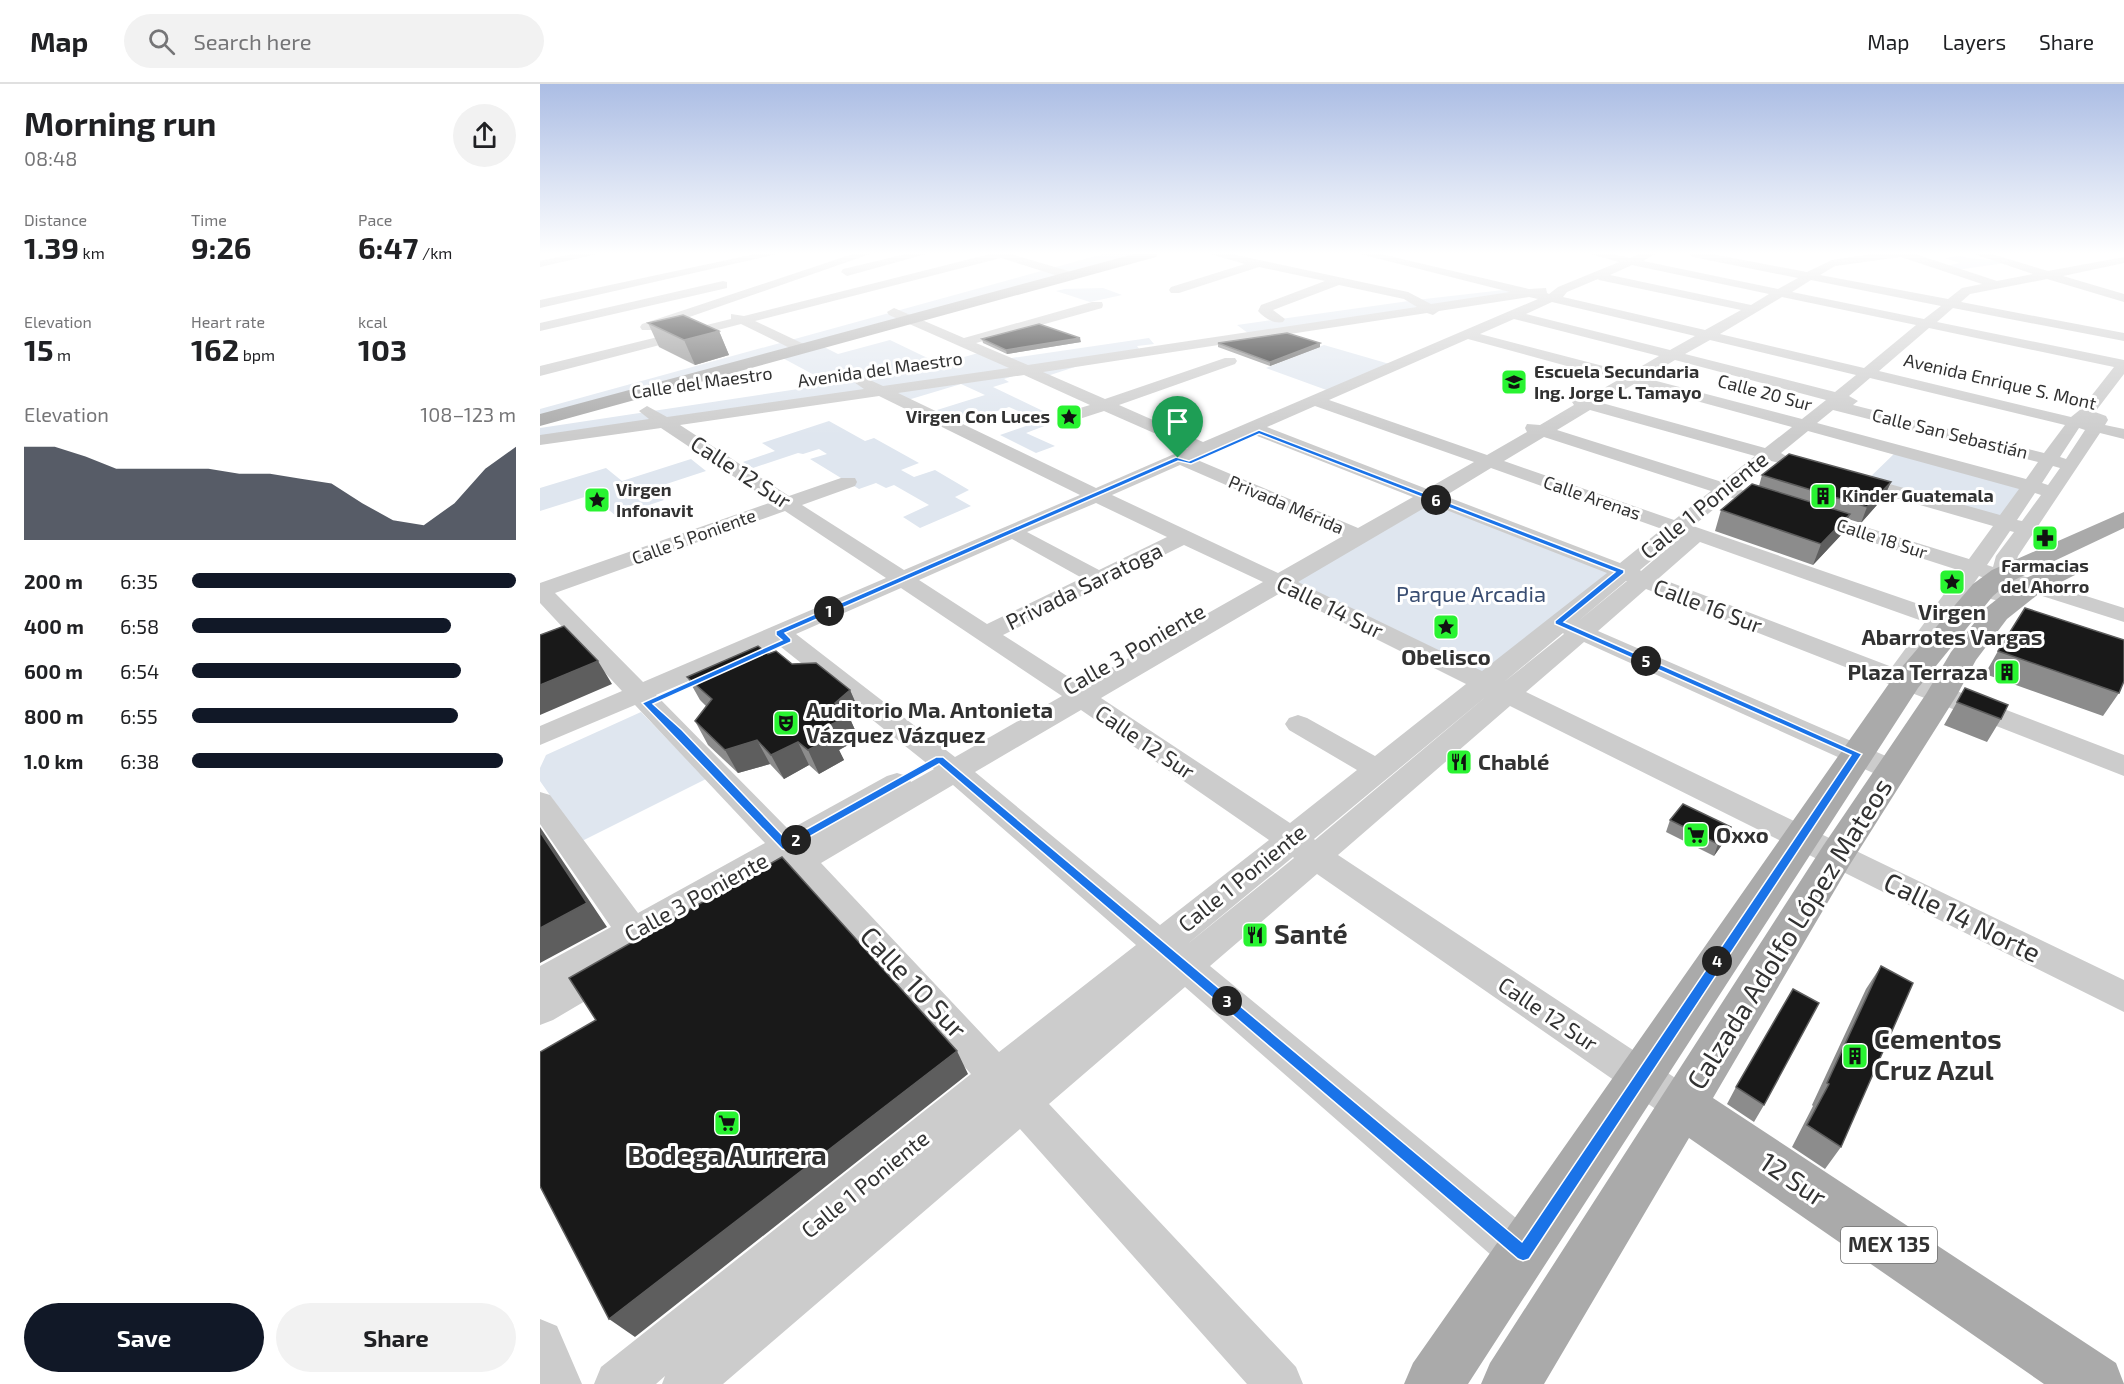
<!DOCTYPE html>
<html lang="en">
<head>
<meta charset="utf-8">
<style>
	body { margin:0; font-family:"Exo 2",sans-serif; background:#f2f2f2; color:#202124; height:100vh; display:flex; flex-direction:column; font-size:22px; white-space:nowrap }
	* { box-sizing:border-box; margin:0 }
	p { font-size:20px; color:#757577 }
	.icon { flex:none; width:33px; height:33px; fill:none; stroke:currentColor; stroke-width:2; stroke-linecap:round; stroke-linejoin:round }
	.map { position:relative; flex:1; overflow:hidden }
	.drawer { display:flex; flex-direction:column; background:#fff; width:540px }
	.drawer>* { flex:none }
	.pin { position:absolute; display:grid; place-items:center; width:51px; height:51px; color:#fff; margin:-62px -26px; border-radius:50% 50% 50% 0; rotate:-45deg; box-shadow:0 0 6px #0007 }
	.pin .icon { rotate:45deg }
	.km { position:absolute; width:30px; height:30px; margin:-15px; border-radius:50%; background:#222; color:#fff; font-size:16px; line-height:30px; text-align:center }
	.round { display:grid; place-items:center; flex:none; width:63px; height:63px; border-radius:32px; background:#f2f2f2 }
	.overview { display:flex; align-items:center; justify-content:space-between; height:102px; padding:0 24px }
	h1 { font-size:33px; font-weight:700; line-height:45px }
	.metrics { display:grid; grid-template-columns:repeat(3,1fr); gap:9px; height:102px; padding:6px 24px }
	.metrics div { display:grid; align-content:center }
	.metrics b { font-size:30px; font-weight:700 }
	.metrics small { font-size:16px; font-weight:400 }
	.metrics p { font-size:16px }
	.chart { height:168px; padding:12px 24px }
	.chart p { display:flex; justify-content:space-between }
	.chart svg { width:100%; height:108px; margin-top:6px; fill:#111827; opacity:.7 }
	.action { display:flex; gap:12px; margin-top:auto; padding:12px 24px }
	.action a { flex:1; height:69px; border-radius:36px; background:#111827; color:#fff; font-size:24px; font-weight:700; line-height:69px; text-align:center }
	.action a+a { background:#f2f2f2; color:#202124 }
	ul { padding:0 24px; list-style:none; font-size:20px }
	li { display:grid; grid-template-columns:96px 72px 1fr; align-items:center; height:45px }
	li i { height:15px; border-radius:8px; background:#111827 }
	header { display:flex; align-items:center; gap:36px; box-sizing:border-box; height:84px; padding:0 30px; background:#fff; border-bottom:2px solid #e0e0e0 }
	header strong { font-size:28px }
	nav { display:flex; gap:33px; margin-inline-start:auto; font-size:21px }
	.search { width:420px; height:54px; background:#f2f2f2; display:flex; align-items:center; gap:15px; box-sizing:border-box; padding:0 21px; border-radius:33px; color:#757577; font-size:22px }
	main { display:flex; flex:1; min-height:0 }
	.map>svg:first-child { display:block }
	.green { fill:#dfe6ef }
	.lines { fill:none; stroke-linecap:round; stroke-linejoin:round }
	.minor { fill:#ccc; fill-rule:evenodd }
	.major { fill:#aaa; fill-rule:evenodd }
	.wall { fill:#8c8c8c }
	.shaded-wall { fill:#5e5e5e }
	.building { fill:#191919; stroke:#5e5e5e; stroke-width:1.5 }
	.route { fill:#1a73e8; stroke:#fff; stroke-width:1.5; fill-rule:evenodd }
	.labels { text-anchor:middle; stroke-width:6; stroke-linejoin:round; paint-order:stroke }
	.far-street-label { font-size:18px; fill:#323232; stroke:#fff }
	.far-poi-label { font-size:18px; font-weight:bold; fill:#323232; stroke:#fff; text-anchor:start }
	.shield { fill:#fff; stroke:#707070; stroke-width:1.5 }
	.shield-label { font-size:21px; font-weight:bold; fill:#323232 }
	.street-label { font-size:22px; fill:#323232; stroke:#fff }
	.park-label { font-size:22px; fill:#3a4e72; stroke:#fff }
	.poi-label { font-size:22px; font-weight:bold; fill:#323232; stroke:#fff; text-anchor:start }
	.near-street-label { font-size:27px; fill:#323232; stroke:#fff }
	.near-poi-label { font-size:27px; font-weight:bold; fill:#323232; stroke:#fff; text-anchor:start }
</style>
</head>
<body>
<header>
<strong>Map</strong>
<div class="search"><svg class="icon" aria-label="search" viewBox="0 0 24 24"><circle cx="10" cy="10" r="6"/><path d="M15 15l6 6"/></svg>Search here</div>
<nav><a>Map</a><a>Layers</a><a>Share</a></nav>
</header>
<main>
<section class="drawer">
<div class="overview"><div><h1>Morning run</h1><p>08:48</p></div><a class="round"><svg class="icon" aria-label="share" viewBox="0 0 24 24"><path d="M12 15V3M7 8l5-5 5 5M5 13v7h14v-7"/></svg></a></div>
<div class="metrics">
<div><p>Distance</p><b>1.39<small> km</small></b></div>
<div><p>Time</p><b>9:26</b></div>
<div><p>Pace</p><b>6:47<small> /km</small></b></div>
</div>
<div class="metrics">
<div><p>Elevation</p><b>15<small> m</small></b></div>
<div><p>Heart rate</p><b>162<small> bpm</small></b></div>
<div><p>kcal</p><b>103</b></div>
</div>
<div class="chart"><p><span>Elevation</span>108–123 m</p>
<svg viewBox="0 0 160 44" preserveAspectRatio="none"><path d="M0 44V6L10 6L20 10L30 15L40 15L50 15L60 15L70 17L80 17L90 19L100 21L110 29L120 36L130 38L140 29L150 15L160 6V44z"/></svg>
</div>
<ul>
<li><b>200 m</b>6:35<i style="width:100%"></i></li>
<li><b>400 m</b>6:58<i style="width:80%"></i></li>
<li><b>600 m</b>6:54<i style="width:83%"></i></li>
<li><b>800 m</b>6:55<i style="width:82%"></i></li>
<li><b>1.0 km</b>6:38<i style="width:96%"></i></li>
</ul>
<div class="action"><a>Save</a><a>Share</a></div>
</section>
<div class="map">
<svg width="1584" height="1300" viewBox="0 0 1584 1300">
	<rect width="100%" height="100%" fill="#fff"/>
	<!-- green -->
	<path class="green" d="M563 170H611L280 261 298 270 350 256 400 280 445 267 465 275 609 254 614 260 597 262 602 269 544 280 498 295 483 289 464 295 469 298 453 303 505 328 492 333 469 323 422 339 397 326 445 311 421 300 361 318 336 306 0 355V344L291 300 237 271 0 335V325Z
		M1420 172C1436 177 1450 174 1465 179L1416 186 1405 182 1420 179 1404 174Z
		M563 204 582 211 550 218 516 207 525 205Z
		M972 205 987 208 712 252 697 241 876 216Z
		M784 261 853 281 792 308 726 284Z
		M289 337 325 357 334 354 379 379 361 386 374 393 395 386 429 406 415 413 431 422 380 444 363 433 389 421 354 401 346 404 336 399 319 405 270 375 287 370 279 365 263 370 258 369 213 384 203 378 235 367 222 359Z
		M500 337 507 341 486 349 515 362 496 369 460 351Z
		M1358 366 1491 402 1466 440 1324 399Z
		M151 375 166 387 111 405 124 416 76 432 51 411 0 427V404L66 384 82 397Z
		M889 414 1081 488 943 599 742 499Z
		M101 628 166 695 42 757 0 697V684L6 671Z"/>
	<g class="lines">
		<!-- minor -->
		<path class="minor" d="M33 170H57L0 183V177Z
			M215 170H237L0 224V216Z
			M313 170H330L112 246H102L100 243 102 240Z
			M366 170H386L307 192 301 188 303 185Z
			M450 170H471L535 189 537 192 531 196 461 174 215 237 268 262 270 265 268 268H258L201 240 0 292V282L191 235V230L204 232Z
			M670 170H692L868 208 891 220 970 208 820 170H841L989 205 1006 204 1007 209 1009 210 1018 203 1079 178 1050 170H1073L1090 174 1099 170H1115L1103 177 1238 205 1258 194 1153 173 1148 170H1172L1267 188 1292 176 1332 170H1375L1457 197 1493 190 1434 170H1452L1508 187 1584 173V179L1523 192 1584 210V218L1507 195 1430 210 1421 218 1584 249V257L1413 224 1397 238 1584 276V290L1555 328 1566 332 1568 336 1565 341 1584 345V355L1560 349 1478 472 1473 489 1584 524V538L1471 502 1467 515 1459 517 1451 515 1448 510 1450 496 1439 492 1372 590 1584 671V692L1106 505 1058 547 1362 679 1366 686 1362 693 1352 696 1342 693 1044 558 986 608 1584 896V928L970 622 798 771 1158 1009 1164 1022 1158 1035 1144 1041 1130 1035 777 790 670 882 999 1153 1005 1169 999 1185 983 1191 967 1185 645 903 509 1020 756 1283 763 1300H707L480 1045 183 1300H122L125 1292 116 1300H54L61 1283 431 990 256 793C240 803 225 816 206 810L201 802 115 852 120 862 115 872C105 875 95 878 88 867L74 875 79 877 84 887 79 897 13 936 0 941V882L71 843 0 740V708L10 711 98 829 225 759 95 621 0 661V642L82 607 0 519V499L232 418 121 344 0 361V351L109 335 99 327 107 322 127 333 324 305 311 296 319 291 343 302 469 284 349 231 347 228 354 224 424 254 552 218H562L563 221 562 224 436 259 488 281 877 223 864 215 799 201 733 226 745 235 743 238C734 240 724 234 718 227L721 221 785 197 719 183 639 209H631L629 206 631 203 705 180ZM1361 173 1442 200 1422 204 1408 215 1280 191 1295 182ZM1092 181 1229 210 1211 221 1070 191ZM1058 195 1059 196 1201 226 1165 246 1023 213 1027 208ZM1271 196 1401 222 1384 235 1252 208ZM989 213 998 215 663 358 579 321 695 280 697 277 695 274H685L565 315 503 288 887 229 893 231 899 227ZM1242 213 1376 241 1324 284 1180 250ZM1012 218 1155 252 1130 266 986 230ZM974 235 1119 272 1090 289 940 250ZM1389 244 1574 283 1541 325 1531 333 1339 287ZM928 255 1078 296 1045 315H1034L1032 318 1034 321 1000 341 987 340 985 344 987 348 947 371 789 316ZM1170 256 1316 291 1295 308 1145 270ZM1135 276 1286 316 1262 335 1105 294ZM484 291 550 321 527 328 525 332 527 336 533 337 564 327 648 364 556 404 358 309ZM1330 294 1525 341 1504 369 1313 321 1318 317 1309 312ZM1094 300 1252 343 1225 364 1062 319ZM339 312 540 411 364 486 262 421 315 402 317 398 315 394H301L249 412 140 341ZM775 322 934 378 887 405 727 343ZM1050 326 1215 372 1182 398 1017 346ZM1293 326 1498 378 1486 395 1277 339ZM1539 344 1545 346 1526 375 1520 373ZM1268 347 1479 405 1460 431 1314 390 1307 392 1305 396 1307 400 1453 442 1429 475 1277 428H1263L1260 432 1263 436 1421 487 1393 525 1153 442 1189 413 1197 415 1204 413 1207 409 1199 404 1231 377 1240 379 1246 378 1249 374 1241 369ZM712 350 873 413 818 444 655 375ZM1004 353 1171 407 1134 436 964 377ZM640 381 803 452 738 489 572 411ZM1513 382 1520 384 1508 401 1502 399ZM951 384 1122 445 1080 479 905 412ZM1495 409 1501 411 1482 437 1477 436ZM556 419 627 453 559 486 487 448ZM891 420 1067 489 942 587 758 498ZM245 427 346 494 103 598 15 509ZM1470 447 1474 448 1456 472 1453 483 1447 481ZM1142 452 1101 487 1100 486 1141 452ZM472 455 542 494 447 540 379 496ZM1160 458 1385 538 1352 583 1119 494ZM644 461 723 498 541 601 463 551ZM1086 497H1087L1037 538ZM361 504 522 612 415 673 256 550ZM742 508 926 600 835 672 767 634 758 631 749 634 745 640 749 646 817 686 750 739 561 614ZM1023 549 1024 550 964 598ZM236 559 394 685 371 698 367 692 357 689 347 692 249 746 116 611ZM948 611 775 756 774 755ZM541 626 729 756 620 841 435 688ZM413 701 596 861 459 968 281 779ZM753 773 754 774 645 862Z
			M183 197 187 198V204L0 247V239Z
			M0 1235 17 1242 42 1300H0Z"/>
		<!-- major -->
		<path class="major" d="M594 170H618L616 173 0 342V330Z
			M1584 428V444L1470 498 1453 512 1378 604 928 1300H864L873 1279 1355 591 1433 500 1452 486Z
			M1526 477 1535 479 1539 485 1535 491 1501 508 1467 535 1436 576 1417 611 1309 782 1173 1014 1576 1279 1584 1300H1504L1149 1054 1004 1300H941L950 1279 1283 762 1386 610 1411 568 1447 523 1481 496Z"/>
	</g>
	<!-- wall -->
	<path class="wall" d="M108 239 179 247 189 271 155 281 119 263Z
		M442 255 541 258 467 270 443 259Z
		M678 259 780 263 730 282 678 263Z
		M1222 391 1351 398 1344 413 1321 439 1308 435 1302 450 1273 481 1175 447 1181 426 1219 402Z
		M1458 567 1579 609 1563 632 1445 590Z
		M228 570 310 606 320 629 311 637 319 655 299 666 304 676 279 690 269 681 244 695 230 680 198 689 168 661 155 637 166 622 160 616 147 593Z
		M1425 604 1461 635 1447 658 1404 641Z
		M1130 736 1191 743 1186 755 1174 772 1126 748Z
		M1341 882 1301 1063 1285 1085 1252 1063 1273 1022 1272 1021 1326 905Z
		M1196 1003 1224 1021 1214 1038 1187 1020Z"/>
	<!-- shaded-wall -->
	<path class="shaded-wall" d="M179 247 189 271 155 281 144 256Z
		M540 254 541 258 467 270 466 266Z
		M780 259V263L730 282V278Z
		M1351 398 1344 413 1321 439 1327 423Z
		M1310 430 1302 450 1273 481 1281 460Z
		M58 577 72 600 0 631V601Z
		M310 606 320 629 311 637 319 655 299 666 304 676 279 690 268 666 284 644 295 619Z
		M217 656 230 680 198 689 185 666Z
		M258 658 269 681 244 695 231 671Z
		M0 743 67 843 0 879Z
		M1191 743 1186 755 1174 772 1178 760Z
		M417 967 428 990 95 1253 69 1235Z"/>
	<!-- building -->
	<path class="building" d="M143 231 179 247 144 256 108 239Z
		M499 240 540 254 466 266 442 255Z
		M747 249 780 259 730 278 678 259Z
		M1249 370 1351 398 1327 423 1222 391Z
		M1212 400 1310 430 1281 460 1181 426Z
		M1485 524 1584 556V597L1579 609 1458 567Z
		M24 542 58 577 0 601V551Z
		M218 562 228 570 236 567 252 580 276 579 310 606 295 619 309 632 284 644 293 653 268 666 258 658 231 671 217 656 185 666 155 637 172 615 147 593Z
		M1425 604 1468 621 1461 635 1417 618Z
		M1143 720 1191 743 1178 760 1130 736Z
		M0 748 47 819 0 844Z
		M242 773 417 967 69 1235 0 1102V968L56 936 29 894Z
		M1341 882 1373 899 1301 1063 1267 1041 1289 1000 1287 999Z
		M1253 905 1279 919 1224 1021 1196 1003Z"/>
	<!-- sky -->
	<linearGradient id="sky" x2="0" y2="1"><stop stop-color="#abbde4"/><stop offset="0.48" stop-color="#fff"/><stop offset="1" stop-color="#fff" stop-opacity="0"/></linearGradient>
	<rect width="1584" height="352" fill="url(#sky)"/>
	<!-- route -->
	<path class="route" d="M719 346 1084 486V489L1024 538 1322 670 989 1175 983 1177 978 1175 399 680 246 766 242 765 102 619 242 556 236 551V547L636 373 649 377ZM719 350 1075 488 1015 537V540L1311 671 982 1158 403 673H396L247 756 142 646 113 620 251 558V555L245 549 638 377 651 380Z"/>
	<!-- icons -->
	<defs>
		<symbol id="school-square" viewBox="-11 -11 22 22"><rect x="-9" y="-9" width="18" height="18" rx="4" fill="#29f331" stroke="#fff"/><path d="M0-5L7-2L0 1L-7-2ZM-4 1L0 2.5L4 1V4Q0 6-4 4Z" fill="#111"/></symbol>
		<symbol id="sight-square" viewBox="-11 -11 22 22"><rect x="-9" y="-9" width="18" height="18" rx="4" fill="#29f331" stroke="#fff"/><path d="M0-6L1.8-2.2L6-1.7L2.9 1.2L3.7 5.4L0 3.3L-3.7 5.4L-2.9 1.2L-6-1.7L-1.8-2.2Z" fill="#111"/></symbol>
		<symbol id="building-square" viewBox="-11 -11 22 22"><rect x="-9" y="-9" width="18" height="18" rx="4" fill="#29f331" stroke="#fff"/><path d="M-4-6H4V6H1V3H-1V6H-4ZM-2.5-4.3h1.7v1.8h-1.7ZM.8-4.3h1.7v1.8H.8ZM-2.5-1h1.7V.8h-1.7ZM.8-1h1.7V.8H.8Z" fill="#111"/></symbol>
		<symbol id="pharmacy-square" viewBox="-11 -11 22 22"><rect x="-9" y="-9" width="18" height="18" rx="4" fill="#29f331" stroke="#fff"/><path d="M-2-6h4v4h4v4h-4v4h-4v-4h-4v-4h4Z" fill="#111"/></symbol>
		<symbol id="theatre-square" viewBox="-11 -11 22 22"><rect x="-9" y="-9" width="18" height="18" rx="4" fill="#29f331" stroke="#fff"/><path d="M-5-5.5Q0-4 5-5.5V0Q5 5 0 6Q-5 5-5 0ZM-3.3-2.5H-1v1.5H-3.3ZM1-2.5H3.3v1.5H1ZM-2.8 1Q0 5.5 2.8 1Z" fill="#111"/></symbol>
		<symbol id="restaurant-square" viewBox="-11 -11 22 22"><rect x="-9" y="-9" width="18" height="18" rx="4" fill="#29f331" stroke="#fff"/><path d="M-5-6h1v4h1v-4h1v4h1v-4h1v5L-1.5 .5V6h-2V.5L-5-1ZM5-6V6H3V1.5H1.5Q1.5-4 5-6Z" fill="#111"/></symbol>
		<symbol id="supermarket-square" viewBox="-11 -11 22 22"><rect x="-9" y="-9" width="18" height="18" rx="4" fill="#29f331" stroke="#fff"/><path d="M-6-5.5h2.5l.6 2H6L4.5 2H-2.5L-4.4-4H-6ZM-1.5 3.2a1.3 1.3 0 1 0 .1 0ZM3 3.2a1.3 1.3 0 1 0 .1 0Z" fill="#111"/></symbol>
	</defs>
	<g fill-rule="evenodd">
		<use href="#school-square" x="959" y="283" width="30" height="30"/>
		<use href="#sight-square" x="514" y="318" width="30" height="30"/>
		<use href="#building-square" x="1268" y="397" width="30" height="30"/>
		<use href="#sight-square" x="42" y="401" width="30" height="30"/>
		<use href="#pharmacy-square" x="1490" y="439" width="30" height="30"/>
		<use href="#sight-square" x="1397" y="483" width="30" height="30"/>
		<use href="#sight-square" x="891" y="528" width="30" height="30"/>
		<use href="#building-square" x="1452" y="573" width="30" height="30"/>
		<use href="#theatre-square" x="231" y="624" width="30" height="30"/>
		<use href="#restaurant-square" x="904" y="663" width="30" height="30"/>
		<use href="#supermarket-square" x="1141" y="736" width="30" height="30"/>
		<use href="#restaurant-square" x="700" y="836" width="30" height="30"/>
		<use href="#building-square" x="1300" y="957" width="30" height="30"/>
		<use href="#supermarket-square" x="172" y="1024" width="30" height="30"/>
	</g>
	<g class="labels">
		<!-- far-street labels -->
		<g class="far-street-label">
			<text transform="translate(340 286) rotate(-8)" y="6">Avenida del Maestro</text>
			<text transform="translate(1460 298) rotate(13)" y="6">Avenida Enrique S. Mont</text>
			<text transform="translate(162 299) rotate(-8)" y="6">Calle del Maestro</text>
			<text transform="translate(1225 309) rotate(15)" y="6">Calle 20 Sur</text>
			<text transform="translate(1410 350) rotate(14)" y="6">Calle San Sebastián</text>
			<text transform="translate(1052 414) rotate(19)" y="6">Calle Arenas</text>
			<text transform="translate(746 421) rotate(23)" y="6">Privada Mérida</text>
			<text transform="translate(154 453) rotate(-20)" y="6">Calle 5 Poniente</text>
			<text transform="translate(1342 455) rotate(18)" y="6">Calle 18 Sur</text>
		</g>
		<!-- far-poi labels -->
		<g class="far-poi-label">
			<text x="994" y="294">Escuela Secundaria<tspan x="994" dy="21">Ing. Jorge L. Tamayo</tspan></text>
			<text x="510" y="339" text-anchor="end">Virgen Con Luces</text>
			<text x="76" y="412">Virgen<tspan x="76" dy="21">Infonavit</tspan></text>
			<text x="1302" y="418">Kinder Guatemala</text>
			<text x="1505" y="488" text-anchor="middle">Farmacias<tspan x="1505" dy="21">del Ahorro</tspan></text>
		</g>
		<!-- shield labels -->
		<rect class="shield" x="1301" y="1143" width="96" height="36" rx="4.5"/>
		<g class="shield-label">
			<text x="1349" y="1168">MEX 135</text>
		</g>
		<!-- street labels -->
		<g class="street-label">
			<text transform="translate(201 388) rotate(33)" y="8">Calle 12 Sur</text>
			<text transform="translate(1164 421) rotate(-39)" y="8">Calle 1 Poniente</text>
			<text transform="translate(544 502) rotate(-26)" y="8">Privada Saratoga</text>
			<text transform="translate(1168 522) rotate(21)" y="8">Calle 16 Sur</text>
			<text transform="translate(790 523) rotate(26)" y="8">Calle 14 Sur</text>
			<text transform="translate(594 565) rotate(-30)" y="8">Calle 3 Poniente</text>
			<text transform="translate(605 658) rotate(34)" y="8">Calle 12 Sur</text>
			<text transform="translate(702 794) rotate(-39)" y="8">Calle 1 Poniente</text>
			<text transform="translate(156 813) rotate(-29)" y="8">Calle 3 Poniente</text>
			<text transform="translate(1008 930) rotate(34)" y="8">Calle 12 Sur</text>
			<text transform="translate(325 1100) rotate(-39)" y="8">Calle 1 Poniente</text>
		</g>
		<!-- park labels -->
		<g class="park-label">
			<text x="931" y="518">Parque Arcadia</text>
		</g>
		<!-- poi labels -->
		<g class="poi-label">
			<text x="1412" y="536" text-anchor="middle">Virgen<tspan x="1412" dy="25">Abarrotes Vargas</tspan></text>
			<text x="906" y="581" text-anchor="middle">Obelisco</text>
			<text x="1448" y="596" text-anchor="end">Plaza Terraza</text>
			<text x="266" y="634">Auditorio Ma. Antonieta<tspan x="266" dy="25">Vázquez Vázquez</tspan></text>
			<text x="938" y="686">Chablé</text>
			<text x="1176" y="759">Oxxo</text>
		</g>
		<!-- near-street labels -->
		<g class="near-street-label">
			<text transform="translate(1422 834) rotate(26)" y="9">Calle 14 Norte</text>
			<text transform="translate(1250 850) rotate(-58)" y="9">Calzada Adolfo López Mateos</text>
			<text transform="translate(373 899) rotate(47)" y="9">Calle 10 Sur</text>
			<text transform="translate(1253 1096) rotate(34)" y="9">12 Sur</text>
		</g>
		<!-- near-poi labels -->
		<g class="near-poi-label">
			<text x="734" y="860">Santé</text>
			<text x="1334" y="965">Cementos<tspan x="1334" dy="31">Cruz Azul</tspan></text>
			<text x="187" y="1081" text-anchor="middle">Bodega Aurrera</text>
		</g>
	</g>
</svg>
<div class="pin" style="left:638px;top:374px;background:#1e9e55"><svg class="icon" aria-label="arrive" viewBox="0 0 24 24"><path d="M6 21V4h12l-3 4 3 4H6"/></svg></div>
<b class="km" style="left:289px;top:527px">1</b>
<b class="km" style="left:256px;top:756px">2</b>
<b class="km" style="left:687px;top:917px">3</b>
<b class="km" style="left:1177px;top:877px">4</b>
<b class="km" style="left:1106px;top:577px">5</b>
<b class="km" style="left:896px;top:416px">6</b>
</div>
</main>
</body>
</html>
